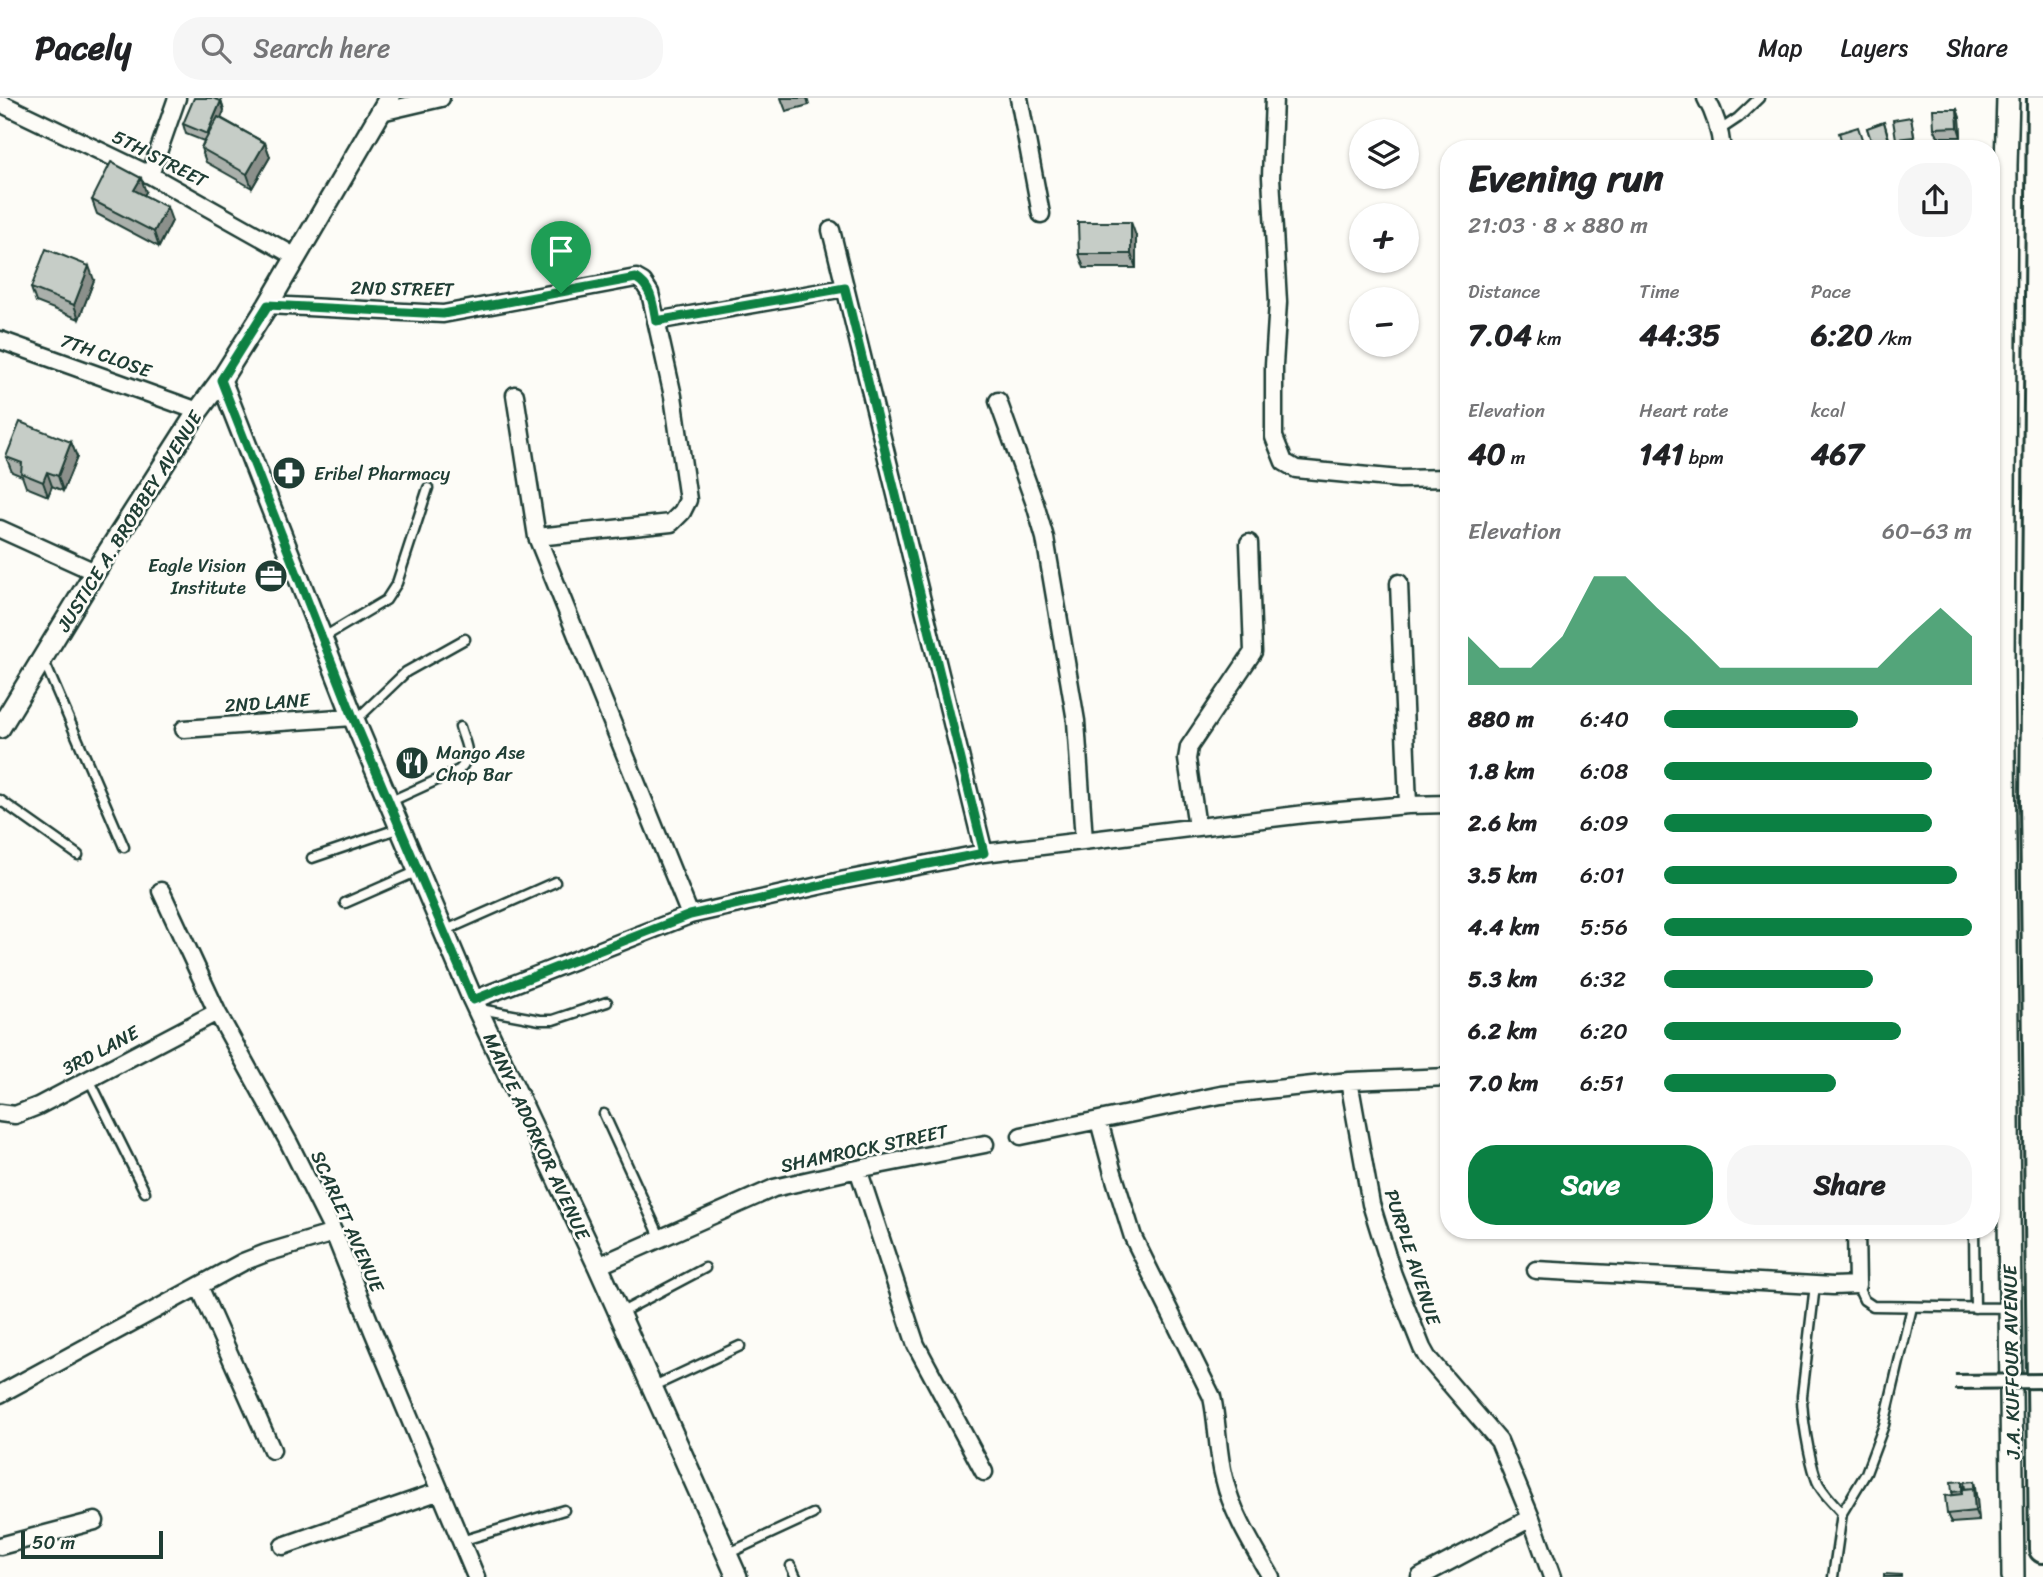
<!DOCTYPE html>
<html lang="en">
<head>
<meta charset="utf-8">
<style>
	body { margin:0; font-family:Sriracha,sans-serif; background:#f6f6f6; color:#202124; height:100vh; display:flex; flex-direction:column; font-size:26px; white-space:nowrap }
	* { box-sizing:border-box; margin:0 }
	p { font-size:23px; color:#757577 }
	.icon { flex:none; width:38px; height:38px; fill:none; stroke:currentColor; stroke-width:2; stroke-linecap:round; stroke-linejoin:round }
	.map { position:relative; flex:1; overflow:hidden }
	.sheet { position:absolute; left:1440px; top:42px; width:560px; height:1099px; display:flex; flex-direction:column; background:#fff; border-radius:28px; box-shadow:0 2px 5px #0004 }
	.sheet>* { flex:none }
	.buttons { position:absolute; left:1349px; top:21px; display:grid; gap:14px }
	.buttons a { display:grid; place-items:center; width:70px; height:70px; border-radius:50%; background:#fff; box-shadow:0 2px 5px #0004; font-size:35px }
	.scale { position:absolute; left:21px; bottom:18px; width:142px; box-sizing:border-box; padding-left:7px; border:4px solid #1f3d34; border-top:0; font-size:19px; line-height:24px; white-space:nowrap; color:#1f3d34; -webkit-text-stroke:5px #fdfcf7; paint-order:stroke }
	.pin { position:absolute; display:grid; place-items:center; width:60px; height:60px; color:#fff; margin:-72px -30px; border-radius:50% 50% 50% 0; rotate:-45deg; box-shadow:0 0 7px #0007 }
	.pin .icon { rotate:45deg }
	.round { display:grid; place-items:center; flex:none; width:74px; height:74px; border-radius:28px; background:#f6f6f6 }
	.overview { display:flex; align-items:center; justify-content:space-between; height:119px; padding:0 28px }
	h1 { font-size:38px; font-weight:700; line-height:52px }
	.figures { display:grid; grid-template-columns:repeat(3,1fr); gap:10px; height:119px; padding:7px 28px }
	.figures div { display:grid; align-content:center }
	.figures b { font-size:30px; font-weight:700 }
	.figures small { font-size:19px; font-weight:400 }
	.figures p { font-size:19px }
	.chart { height:196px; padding:14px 28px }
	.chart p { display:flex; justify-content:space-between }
	.chart svg { width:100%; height:126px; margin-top:7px; fill:#0b8043; opacity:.7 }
	.action { display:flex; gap:14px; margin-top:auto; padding:14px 28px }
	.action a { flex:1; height:80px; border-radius:28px; background:#0b8043; color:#fff; font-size:28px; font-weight:700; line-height:80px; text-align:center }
	.action a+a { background:#f6f6f6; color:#202124 }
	ul { padding:0 28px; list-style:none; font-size:23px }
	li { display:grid; grid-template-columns:112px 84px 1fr; align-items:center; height:52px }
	li i { height:18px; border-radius:9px; background:#0b8043 }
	header { display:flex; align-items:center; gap:42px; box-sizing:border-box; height:98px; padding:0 35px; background:#fff; border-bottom:2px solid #e0e0e0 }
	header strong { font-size:33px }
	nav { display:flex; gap:38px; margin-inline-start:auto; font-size:24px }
	.search { width:490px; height:63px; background:#f6f6f6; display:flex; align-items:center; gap:18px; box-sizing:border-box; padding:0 24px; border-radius:28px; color:#757577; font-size:26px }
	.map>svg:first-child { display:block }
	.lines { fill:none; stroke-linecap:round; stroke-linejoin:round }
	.service-casing { stroke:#1f3d34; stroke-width:13 }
	.minor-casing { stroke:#1f3d34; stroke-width:21 }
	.tertiary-casing { stroke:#1f3d34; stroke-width:24 }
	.secondary-casing { stroke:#1f3d34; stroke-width:26 }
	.trunk-casing { stroke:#1f3d34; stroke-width:32 }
	.service { stroke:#fdfcf7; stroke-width:8 }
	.minor { stroke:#fdfcf7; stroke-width:16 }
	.tertiary { stroke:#fdfcf7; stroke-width:19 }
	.secondary { stroke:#fdfcf7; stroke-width:21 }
	.trunk { stroke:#fdfcf7; stroke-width:26 }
	.pedestrian-bridge-casing { stroke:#1f3d34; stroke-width:18; stroke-linecap:butt }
	.pedestrian-bridge { stroke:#fdfcf7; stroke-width:12 }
	.wall { fill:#aab0ab; stroke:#1f3d34; stroke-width:2 }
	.shaded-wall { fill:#8b908b; stroke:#1f3d34; stroke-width:2 }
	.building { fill:#c6cdc7; stroke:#1f3d34; stroke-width:2 }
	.route-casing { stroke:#fff; stroke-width:14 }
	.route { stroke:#0b8043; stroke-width:9 }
	.labels { text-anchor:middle; stroke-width:5; stroke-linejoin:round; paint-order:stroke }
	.street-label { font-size:19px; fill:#1f3d34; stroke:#fdfcf7 }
	.poi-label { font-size:19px; fill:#1f3d34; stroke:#fdfcf7; text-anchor:start }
</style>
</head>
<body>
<header>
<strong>Pacely</strong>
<div class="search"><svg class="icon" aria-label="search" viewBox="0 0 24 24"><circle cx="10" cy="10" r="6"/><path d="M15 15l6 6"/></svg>Search here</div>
<nav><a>Map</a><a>Layers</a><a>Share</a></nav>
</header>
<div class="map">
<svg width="2043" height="1479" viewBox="0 0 2043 1479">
	<rect width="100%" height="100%" fill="#fdfcf7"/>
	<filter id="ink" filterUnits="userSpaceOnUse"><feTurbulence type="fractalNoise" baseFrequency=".0143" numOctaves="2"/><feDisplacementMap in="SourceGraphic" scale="14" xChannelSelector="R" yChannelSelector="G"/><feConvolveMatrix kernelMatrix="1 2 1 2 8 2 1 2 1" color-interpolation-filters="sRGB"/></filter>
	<g filter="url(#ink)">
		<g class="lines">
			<defs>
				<path id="service" d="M1720 32 1738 20 1759 0
					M324 539 386 502 397 485 428 390
					M44 563 124 749
					M356 622 406 574 465 541
					M0 702 78 757
					M389 704 459 672C474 657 465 647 460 629
					M312 760 400 730
					M345 805 418 773
					M444 833 555 784
					M480 911 540 922H553L607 904
					M89 981 145 1094
					M604 1016 661 1141
					M1974 1132 1975 1210
					M1815 1187 1802 1298C1802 1319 1809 1359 1816 1380 1820 1393 1833 1404 1842 1415
					M1857 1187 1864 1202 1873 1208 2010 1210
					M620 1215 705 1170
					M652 1289 740 1248
					M461 1443 564 1412
					M727 1456 813 1416
					M791 1468 796 1479
					M1833 1479 1842 1415 1866 1375 1884 1327 1912 1209"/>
				<path id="minor" d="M1019 0 1041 116
					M1274 0 1271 79 1278 204 1274 267V339L1284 364 1296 371 1399 381 1449 380
					M1706 0C1715 16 1720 32 1722 51
					M0 5 150 77 296 159
					M381 14 441 0
					M150 77 177 0
					M831 132 984 755
					M268 207 443 216 636 180 643 184 650 195 673 298 688 402 682 414 671 425 537 439
					M656 223 845 190
					M0 242 198 313
					M515 297 537 439 690 817
					M998 303 1035 406 1045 440 1076 623 1084 743
					M0 431 95 474
					M1399 485 1408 707
					M184 631 353 619
					M1197 729 1187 661 1189 649 1253 554 1249 445
					M161 793 217 914 288 1043 334 1135 373 1233 476 1479
					M473 902 690 817 845 782 984 755 1305 716 1408 707 1449 706
					M1349 983 1371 1106 1393 1177 1422 1250 1427 1259 1499 1343 1531 1420 1552 1479
					M0 1015 15 1017 38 1008 217 914
					M1099 1023 1113 1075 1133 1139 1212 1299C1218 1326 1217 1354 1224 1380 1232 1415 1253 1448 1271 1479
					M1021 1038 1221 997 1349 983 1449 979
					M858 1071 916 1247 984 1374
					M598 1168 774 1090 858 1071 985 1046
					M1536 1172 1833 1188 1857 1187 1856 1132
					M199 1188 272 1352
					M0 1296 243 1164 266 1155 334 1135
					M0 1448 95 1423
					M283 1448 440 1393
					M1420 1479 1531 1420"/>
				<path id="tertiary" d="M221 282 353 619 473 902 598 1168 737 1479
					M0 630 95 474 198 313 221 282 268 207 389 0"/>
				<path id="secondary" d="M2008 0 2006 67 2003 565 2013 1479"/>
				<path id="trunk" d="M2041 0 2034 704 2043 1451"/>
			</defs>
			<!-- service casing -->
			<use href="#service" class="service-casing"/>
			<!-- minor casing -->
			<use href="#minor" class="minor-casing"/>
			<!-- tertiary casing -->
			<use href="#tertiary" class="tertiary-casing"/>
			<!-- secondary casing -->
			<use href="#secondary" class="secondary-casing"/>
			<!-- trunk casing -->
			<use href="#trunk" class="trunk-casing"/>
			<!-- service -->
			<use href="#service" class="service"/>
			<!-- minor -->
			<use href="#minor" class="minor"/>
			<!-- tertiary -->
			<use href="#tertiary" class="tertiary"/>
			<!-- secondary -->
			<use href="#secondary" class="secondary"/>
			<!-- trunk -->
			<use href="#trunk" class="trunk"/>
			<defs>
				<path id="pedestrian-bridge" d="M1955 1284 2043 1283"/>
			</defs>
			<!-- pedestrian-bridge casing -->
			<use href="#pedestrian-bridge" class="pedestrian-bridge-casing"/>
			<!-- pedestrian-bridge -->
			<use href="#pedestrian-bridge" class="pedestrian-bridge"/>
		</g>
		<!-- wall -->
		<path class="wall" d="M781 0H807L809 7 786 13Z
			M221 3 224 13 221 20 265 45 270 59 252 90 206 64 201 50 204 43 186 36 183 26Z
			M1957 11 1960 20 1961 39H1938L1934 30Z
			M1911 19 1915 43 1898 46 1896 41Z
			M1884 24 1891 47 1880 51H1874L1867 30Z
			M146 94 144 97 172 123 159 149 97 116 92 102Z
			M1136 138V170H1084L1079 156Z
			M94 182 79 221 36 204 31 190Z
			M71 344 77 359 63 393 52 388 48 398 26 389 22 378 12 374 6 359Z
			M1974 1383 1975 1388 1979 1423 1951 1425 1947 1416 1953 1397 1952 1394 1963 1388 1964 1391Z"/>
		<!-- shaded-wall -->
		<path class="shaded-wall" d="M221 3 224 13 210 46 207 36Z
			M1957 11 1960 20 1961 39 1958 29Z
			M265 45 270 59 252 90 247 76Z
			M141 80 146 94 139 106 134 92Z
			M167 109 172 123 159 149 154 134Z
			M1131 124 1136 138V170L1131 156Z
			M89 168 94 182 79 221 74 207Z
			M71 344 77 359 63 393 58 378Z
			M47 374 52 388 48 398 43 384Z
			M1973 1390 1977 1400 1979 1423 1975 1413Z"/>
		<!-- building -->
		<path class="building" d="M194 0H213L221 3 207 36 183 26Z
			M1933 11H1957L1958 29 1934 30Z
			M218 19 265 45 247 76 201 50Z
			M1911 19 1914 39 1896 41 1893 22Z
			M1884 24 1889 43 1873 48 1867 30Z
			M1858 29 1864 47 1854 51H1844L1839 35Z
			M1960 44V51H1939V45Z
			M111 64 141 80 134 92 167 109 154 134 92 102Z
			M1078 124H1131V156H1079Z
			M46 151 89 168 74 207 31 190Z
			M20 324 71 344 58 378 47 374 43 384 21 375 22 365 6 359Z
			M1962 1383V1393L1952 1394 1951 1384Z
			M1974 1383V1393L1973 1390 1965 1391 1964 1384Z
			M1973 1390 1975 1413 1947 1416 1945 1398 1962 1396V1391Z
			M1884 1476 1901 1477V1479H1884Z"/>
	</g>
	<g class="lines" filter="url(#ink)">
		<defs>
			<path id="route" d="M636 180C652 189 653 207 656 223L845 190 984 755 845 782 690 817 473 902 353 619 221 282 268 207 443 216Z"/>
		</defs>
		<!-- route casing -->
		<use href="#route" class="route-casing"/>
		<!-- route -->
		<use href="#route" class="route"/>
	</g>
	<!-- icons -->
	<defs>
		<symbol id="pharmacy-disc" viewBox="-11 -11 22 22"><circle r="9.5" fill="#1f3d34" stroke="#fdfcf7"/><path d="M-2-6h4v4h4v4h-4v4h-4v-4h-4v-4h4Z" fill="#fff"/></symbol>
		<symbol id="office-disc" viewBox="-11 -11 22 22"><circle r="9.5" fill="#1f3d34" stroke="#fdfcf7"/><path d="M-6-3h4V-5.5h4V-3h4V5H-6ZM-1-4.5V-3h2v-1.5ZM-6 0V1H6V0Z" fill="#fff"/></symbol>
		<symbol id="restaurant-disc" viewBox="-11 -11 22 22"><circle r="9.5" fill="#1f3d34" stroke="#fdfcf7"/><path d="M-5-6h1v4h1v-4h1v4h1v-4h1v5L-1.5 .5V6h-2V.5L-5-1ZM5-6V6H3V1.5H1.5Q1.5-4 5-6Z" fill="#fff"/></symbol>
	</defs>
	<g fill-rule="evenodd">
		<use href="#pharmacy-disc" x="270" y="356" width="38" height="38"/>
		<use href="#office-disc" x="252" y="459" width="38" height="38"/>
		<use href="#restaurant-disc" x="393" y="646" width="38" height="38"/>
	</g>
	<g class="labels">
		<!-- street labels -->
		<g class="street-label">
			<text transform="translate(160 60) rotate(27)" y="7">5TH STREET</text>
			<text transform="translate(402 190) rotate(1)" y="7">2ND STREET</text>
			<text transform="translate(106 257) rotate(20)" y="7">7TH CLOSE</text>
			<text transform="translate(129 423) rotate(-58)" y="7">JUSTICE A. BROBBEY AVENUE</text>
			<text transform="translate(267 604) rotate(-4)" y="7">2ND LANE</text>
			<text transform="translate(100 952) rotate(-28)" y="7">3RD LANE</text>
			<text transform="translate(537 1038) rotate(65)" y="7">MANYE ADORKOR AVENUE</text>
			<text transform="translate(864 1050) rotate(-12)" y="7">SHAMROCK STREET</text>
			<text transform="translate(348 1123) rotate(66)" y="7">SCARLET AVENUE</text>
			<text transform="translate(1413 1159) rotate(72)" y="7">PURPLE AVENUE</text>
			<text transform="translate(2011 1264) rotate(-91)" y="7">J.A. KUFFOUR AVENUE</text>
		</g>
		<!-- poi labels -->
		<g class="poi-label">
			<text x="314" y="382">Eribel Pharmacy</text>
			<text x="246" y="474" text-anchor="end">Eagle Vision<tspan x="246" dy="22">Institute</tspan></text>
			<text x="436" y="661">Mango Ase<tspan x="436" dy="22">Chop Bar</tspan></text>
		</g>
	</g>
</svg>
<div class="buttons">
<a><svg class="icon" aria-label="layers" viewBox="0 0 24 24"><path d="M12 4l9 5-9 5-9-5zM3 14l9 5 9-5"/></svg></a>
<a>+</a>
<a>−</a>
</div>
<div class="scale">50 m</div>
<div class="pin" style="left:561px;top:195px;background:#1e9e55"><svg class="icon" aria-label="arrive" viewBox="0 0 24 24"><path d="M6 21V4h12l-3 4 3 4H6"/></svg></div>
<section class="sheet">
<div class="overview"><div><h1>Evening run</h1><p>21:03 · 8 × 880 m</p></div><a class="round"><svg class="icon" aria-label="share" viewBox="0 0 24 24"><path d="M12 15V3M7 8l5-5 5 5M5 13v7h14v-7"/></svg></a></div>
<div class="figures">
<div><p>Distance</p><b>7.04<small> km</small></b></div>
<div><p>Time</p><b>44:35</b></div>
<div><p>Pace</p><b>6:20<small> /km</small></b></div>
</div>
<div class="figures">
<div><p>Elevation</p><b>40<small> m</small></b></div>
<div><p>Heart rate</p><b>141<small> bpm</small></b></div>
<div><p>kcal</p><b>467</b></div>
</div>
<div class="chart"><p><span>Elevation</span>60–63 m</p>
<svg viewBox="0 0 160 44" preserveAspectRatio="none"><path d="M0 44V27L10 38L20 38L30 27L40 6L50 6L60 17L70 27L80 38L90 38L100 38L110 38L120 38L130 38L140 27L150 17L160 27V44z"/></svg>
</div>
<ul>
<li><b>880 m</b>6:40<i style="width:63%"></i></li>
<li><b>1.8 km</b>6:08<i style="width:87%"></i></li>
<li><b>2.6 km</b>6:09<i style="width:87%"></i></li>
<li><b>3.5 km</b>6:01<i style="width:95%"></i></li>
<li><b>4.4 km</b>5:56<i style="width:100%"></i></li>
<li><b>5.3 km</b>6:32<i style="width:68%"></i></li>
<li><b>6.2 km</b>6:20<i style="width:77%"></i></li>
<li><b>7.0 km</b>6:51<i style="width:56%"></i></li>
</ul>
<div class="action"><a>Save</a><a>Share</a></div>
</section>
</div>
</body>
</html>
